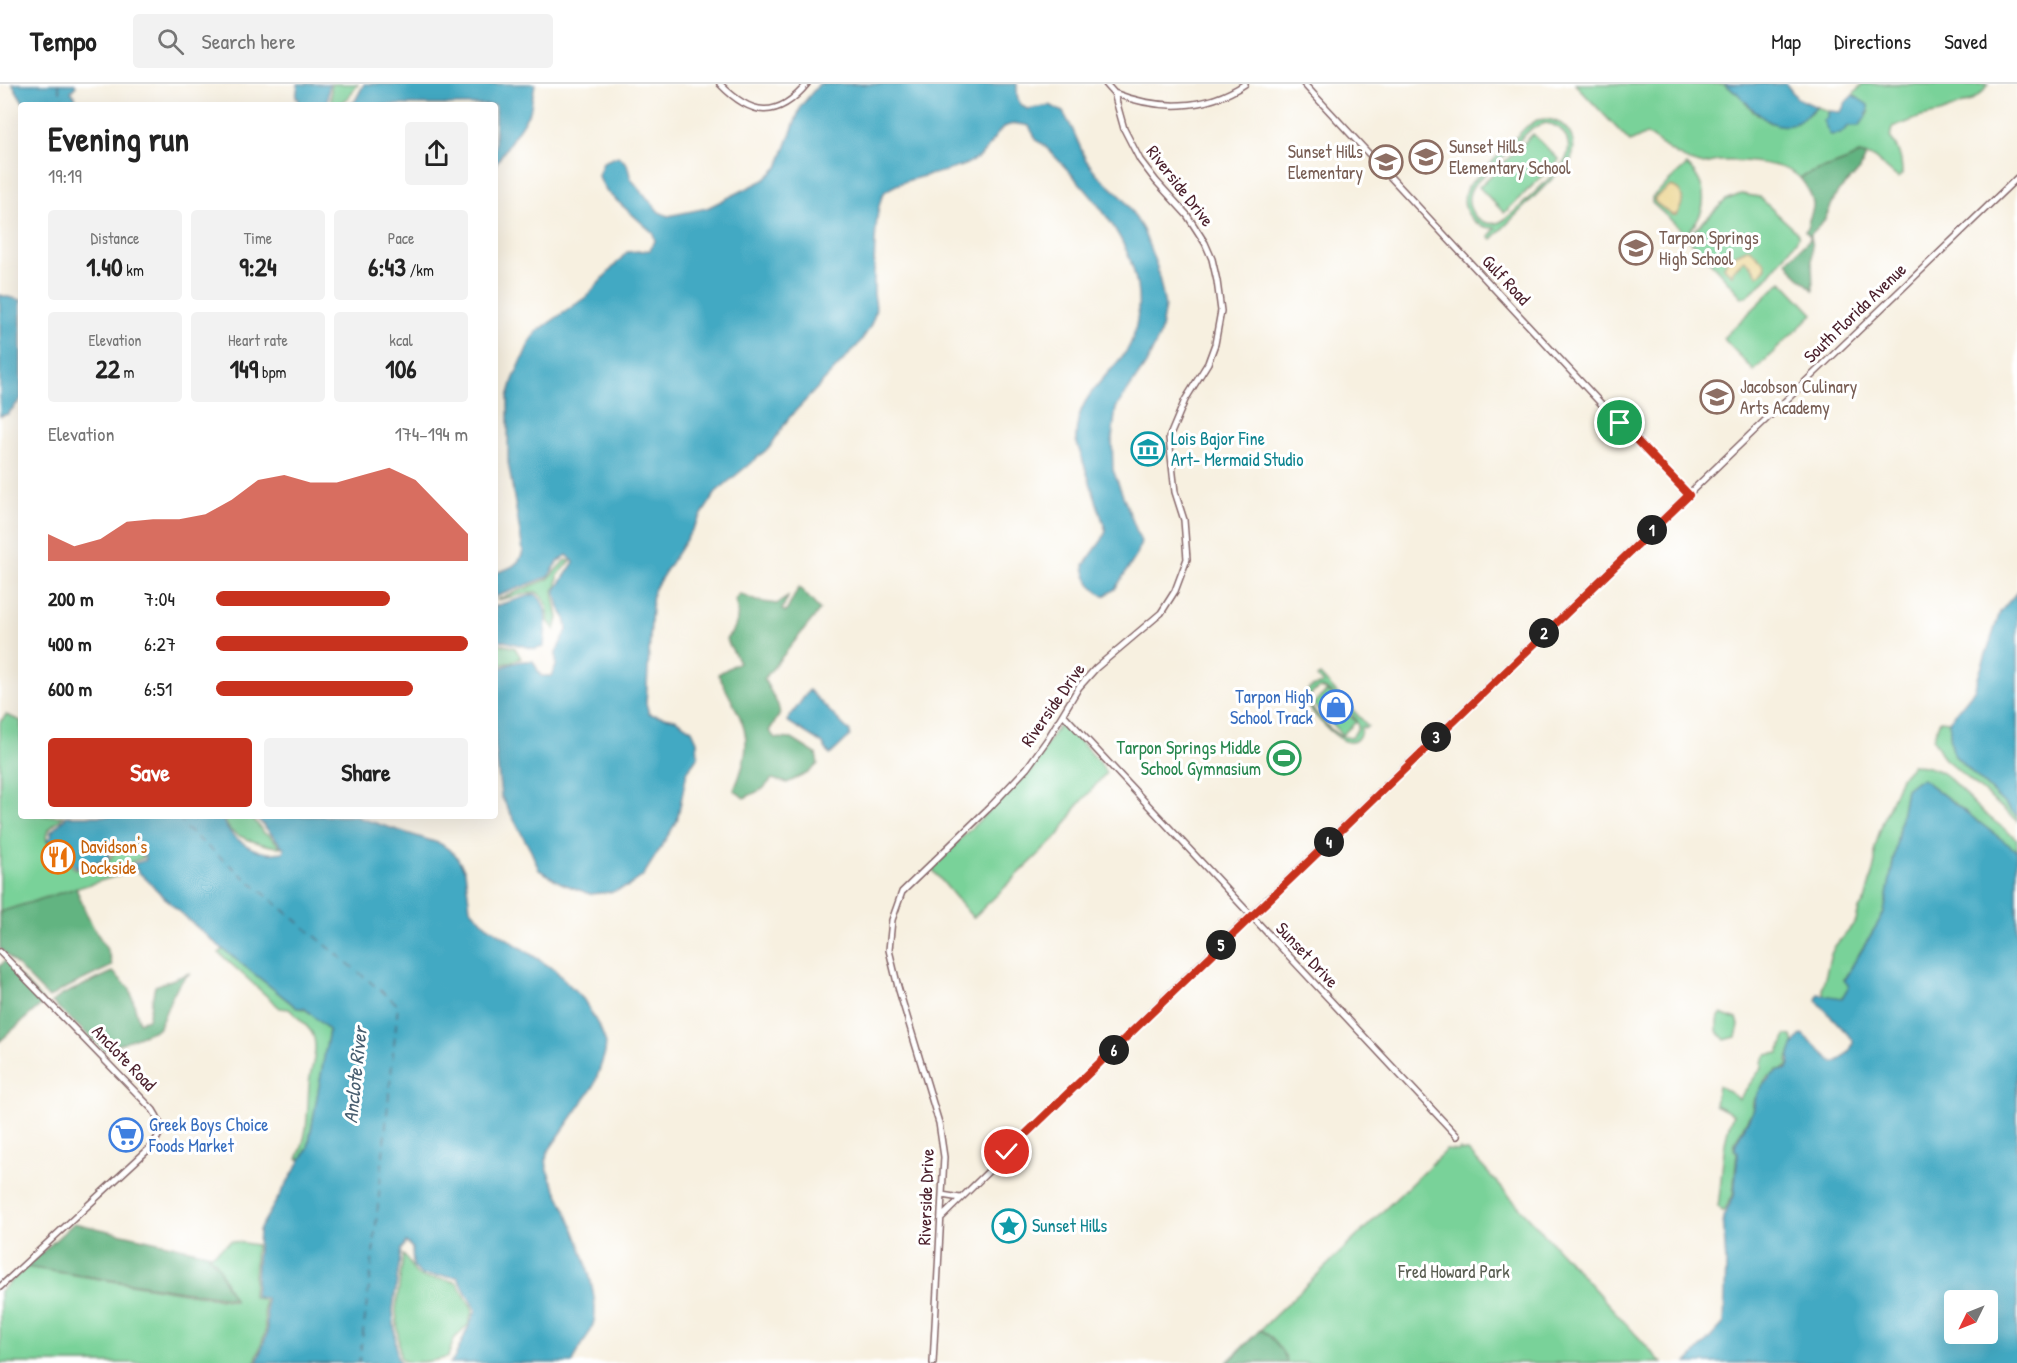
<!DOCTYPE html>
<html lang="en">
<head>
<meta charset="utf-8">
<style>
	body { margin:0; font-family:"Patrick Hand",sans-serif; background:#f2f2f2; color:#222; height:100vh; display:flex; flex-direction:column; font-size:22px; white-space:nowrap }
	* { box-sizing:border-box; margin:0 }
	p { font-size:20px; color:#767676 }
	.icon { flex:none; width:33px; height:33px; fill:none; stroke:currentColor; stroke-width:2; stroke-linecap:round; stroke-linejoin:round }
	.map { position:relative; flex:1; overflow:hidden }
	.panel { position:absolute; left:18px; top:18px; width:480px; height:717px; display:flex; flex-direction:column; background:#fff; border-radius:6px; box-shadow:0 6px 24px #0002 }
	.panel>* { flex:none }
	.needle { width:39px; rotate:227deg }
	.fabs { position:absolute; left:1944px; top:1206px; display:grid; gap:12px }
	.fabs a { display:grid; place-items:center; width:54px; height:54px; border-radius:6px; background:#fff; box-shadow:0 6px 24px #0002; font-size:30px }
	.pin { position:absolute; display:grid; place-items:center; width:51px; height:51px; color:#fff; margin:-26px; border:3px solid #fff; border-radius:50%; box-shadow:0 2px 6px #0007 }
	.km { position:absolute; width:30px; height:30px; margin:-15px; border-radius:50%; background:#222; color:#fff; font-size:16px; line-height:30px; text-align:center }
	.round { display:grid; place-items:center; flex:none; width:63px; height:63px; border-radius:6px; background:#f2f2f2 }
	.overview { display:flex; align-items:center; justify-content:space-between; height:102px; padding:0 30px }
	h1 { font-size:33px; font-weight:700; line-height:45px }
	.figures { display:grid; grid-template-columns:repeat(3,1fr); gap:9px; height:102px; padding:6px 30px }
	.figures div { display:grid; align-content:center; border-radius:6px; background:#f2f2f2; text-align:center }
	.figures b { font-size:26px; font-weight:700 }
	.figures small { font-size:16px; font-weight:400 }
	.figures p { font-size:16px }
	.chart { height:168px; padding:12px 30px }
	.chart p { display:flex; justify-content:space-between }
	.chart svg { width:100%; height:108px; margin-top:6px; fill:#c8321e; opacity:.7 }
	.primary-button { display:flex; gap:12px; margin-top:auto; padding:12px 30px }
	.primary-button a { flex:1; height:69px; border-radius:6px; background:#c8321e; color:#fff; font-size:24px; font-weight:700; line-height:69px; text-align:center }
	.primary-button a+a { background:#f2f2f2; color:#222 }
	ul { padding:0 30px; list-style:none; font-size:20px }
	li { display:grid; grid-template-columns:96px 72px 1fr; align-items:center; height:45px }
	li i { height:15px; border-radius:8px; background:#c8321e }
	header { display:flex; align-items:center; gap:36px; box-sizing:border-box; height:84px; padding:0 30px; background:#fff; border-bottom:2px solid #e0e0e0 }
	header strong { font-size:28px }
	nav { display:flex; gap:33px; margin-inline-start:auto; font-size:21px }
	.search { width:420px; height:54px; background:#f2f2f2; display:flex; align-items:center; gap:15px; box-sizing:border-box; padding:0 21px; border-radius:6px; color:#767676; font-size:22px }
	.map>svg:first-child { display:block }
	.green { fill:#79d299; stroke:#627862; stroke-width:1.5; fill-rule:evenodd }
	.forest { fill:#62b481; stroke:#566a56; stroke-width:1.5 }
	.sand { fill:#eeda9e; stroke:#9c7c64; stroke-width:1.5 }
	.water { fill:#43a9c3; stroke:#466477; stroke-width:1.5; fill-rule:evenodd }
	.lines { fill:none; stroke-linecap:round; stroke-linejoin:round }
	.ferry { stroke:#475d6f; stroke-width:1.5; stroke-dasharray:8 6; stroke-linecap:butt }
	.tertiary-casing { stroke:#87686a; stroke-width:8 }
	.tertiary { stroke:#fff; stroke-width:5 }
	.route-casing { stroke:#fff; stroke-width:12 }
	.route { stroke:#c8321e; stroke-width:8 }
	.labels { text-anchor:middle; stroke-width:6; stroke-linejoin:round; paint-order:stroke }
	.education-label { font-size:18px; fill:#785e54; stroke:#fff; text-anchor:start }
	.street-label { font-size:18px; fill:#4a1f2b; stroke:#fff }
	.culture-label { font-size:18px; fill:#0d838f; stroke:#fff; text-anchor:start }
	.shop-label { font-size:18px; fill:#366cbe; stroke:#fff; text-anchor:end }
	.leisure-label { font-size:18px; fill:#27864d; stroke:#fff; text-anchor:end }
	.food-label { font-size:18px; fill:#c56008; stroke:#fff; text-anchor:start }
	.park-label { font-size:18px; fill:#5a5e52; stroke:#fff }
	.water-label { font-size:20px; font-style:italic; fill:#475d6f; stroke:#fff }
</style>
</head>
<body>
<header>
<strong>Tempo</strong>
<div class="search"><svg class="icon" aria-label="search" viewBox="0 0 24 24"><circle cx="10" cy="10" r="6"/><path d="M15 15l6 6"/></svg>Search here</div>
<nav><a>Map</a><a>Directions</a><a>Saved</a></nav>
</header>
<div class="map">
<svg width="2017" height="1279" viewBox="0 0 2017 1279">
	<rect width="100%" height="100%" fill="#fff"/>
	<filter id="ink" filterUnits="userSpaceOnUse"><feTurbulence type="fractalNoise" baseFrequency=".0167" numOctaves="2"/><feDisplacementMap in="SourceGraphic" scale="12" xChannelSelector="R" yChannelSelector="G"/><feConvolveMatrix kernelMatrix="1 2 1 2 8 2 1 2 1" color-interpolation-filters="sRGB"/></filter>
	<filter id="wash" filterUnits="userSpaceOnUse"><feTurbulence type="fractalNoise" baseFrequency=".008" numOctaves="4" result="noise"/><feDisplacementMap in="SourceGraphic" scale="24" xChannelSelector="R" yChannelSelector="G"/><feGaussianBlur stdDeviation="1.35" result="paint"/><feColorMatrix in="noise" values="0 0 0 0 0 0 0 0 0 0 0 0 0 0 0 0 0 1.4 0 .05"/><feComposite in="paint" operator="in"/></filter>
	<g filter="url(#wash)">
		<rect width="100%" height="100%" fill="#f7f0e0"/>
		<!-- green -->
		<path class="green" d="M331 0H358L348 14 340 20 331 19Z
			M1575 0H1724L1738 9 1753 27 1771 39 1806 32 1817 23 1829 27 1827 33 1840 50 1849 42H1859L1869 28 1857 13 1853 11 1862 0H1989L1982 9 1970 17 1940 29 1921 33 1892 44 1890 53C1899 65 1902 75 1902 90L1898 94 1873 73 1859 70C1840 82 1819 83 1800 94 1784 78 1740 76 1719 77 1712 78 1706 80 1700 80 1681 77 1662 60 1646 50L1630 58Z
			M1546 35C1567 37 1579 56 1571 76L1492 155 1489 152 1496 144C1473 145 1458 125 1467 103L1526 43 1537 36ZM1546 39C1565 42 1574 60 1565 77 1555 89 1512 133 1500 138 1490 142 1478 138 1472 128 1467 119 1468 110 1473 102L1532 44Z
			M1533 50 1559 76 1504 129 1479 103Z
			M1687 81C1710 103 1708 129 1686 150L1652 119V113Z
			M1741 110 1759 113 1799 150 1797 156 1766 195 1746 213H1742L1687 153 1726 116Z
			M1782 197 1813 230 1754 287 1723 254Z
			M565 476 571 477 558 491 557 501 553 507 558 534 555 546 548 537C549 525 546 514 536 508L496 516 548 495Z
			M495 558 515 564 521 574 496 583Z
			M1320 591 1368 642 1365 644 1362 642C1357 675 1332 649 1321 638 1309 625 1293 604 1323 600L1317 593ZM1320 604C1332 605 1358 633 1358 644L1353 652C1337 659 1321 634 1311 623L1309 617 1311 610Z
			M1327 607 1356 638 1342 651 1313 620Z
			M6 631 21 637V732H64C52 743 38 750 52 764H55L75 785 110 776 112 773 111 770 139 761 143 774 131 778 133 787 0 828V638Z
			M1940 636 1949 637C1951 650 1949 660 1955 672L2017 732V737L1944 674 1933 655Z
			M1062 637 1101 680 1106 689 1076 724 1059 751 973 834 931 784 1028 688Z
			M1912 681C1946 681 1954 701 1976 722 1989 734 2004 744 2017 755V767L1928 699 1906 705 1884 829 1844 895 1849 902 1842 914 1824 912 1822 905 1831 870 1835 862 1856 837 1859 825 1865 817 1875 779V763L1882 740 1901 693Z
			M224 732H251L264 749 269 751 281 763C269 763 238 754 230 746 226 742 225 737 224 732Z
			M224 865 297 924C310 924 320 938 329 946L308 1064 301 1075H297C309 1048 307 1029 309 1001 310 984 320 966 312 949 307 941 296 932 289 925L280 924 219 869Z
			M1721 930 1728 933 1737 934 1739 941 1736 953 1725 956 1717 947V936Z
			M1786 951 1792 952 1794 960 1787 977 1789 982 1780 987 1777 986 1775 990C1763 992 1765 999 1760 1007 1756 1014 1751 1016 1753 1025L1735 1058 1734 1066 1737 1068 1733 1111 1724 1127H1721L1718 1122C1723 1091 1721 1060 1733 1030L1715 1021 1718 1001 1739 1015 1762 983V978L1766 971 1779 969Z
			M1460 1065 1462 1067H1468L1662 1279H1226L1446 1066 1459 1067Z
			M231 1157 256 1161 253 1213 264 1216 265 1249 255 1279H0V1207L26 1183 234 1217 215 1177 209 1173Z
			M403 1171C412 1177 411 1190 422 1193 434 1196 446 1193 457 1199L473 1225 468 1241 454 1255 448 1273C433 1278 419 1279 403 1277L400 1273 396 1226Z"/>
		<!-- forest -->
		<path class="forest" d="M1859 70 1866 72 1860 86 1837 109 1824 137 1811 150 1813 206 1794 188 1787 177 1810 155V152L1805 147 1808 144C1807 136 1812 131 1813 123 1814 114 1806 101 1800 94 1819 83 1840 83 1859 70Z
			M799 503 820 526 764 595 778 621 780 630 769 647 775 654 792 655 816 670 818 680 808 689 787 699 772 695 763 705 744 714 734 706C758 651 743 640 718 590L739 578 726 555C738 544 740 531 735 516L740 510 756 517 777 520 788 513 782 526 786 528Z
			M76 804C80 814 84 825 89 835 96 851 110 864 112 882L62 906 49 914 0 864V828Z
			M5 877 44 918 0 957V882Z
			M113 888 130 905 139 938 148 935 155 902 190 889C171 904 169 924 158 945L104 966 52 918 64 910Z
			M74 1139 211 1170 209 1173 219 1183 224 1198 234 1215 26 1183Z
			M1260 1246C1269 1249 1286 1269 1287 1279H1228Z"/>
		<!-- sand -->
		<path class="sand" d="M1671 102C1686 106 1684 121 1676 131H1672L1656 119 1654 115Z
			M1749 164 1764 178 1766 183 1758 192 1752 182 1744 176 1733 187 1732 191 1724 183 1728 174Z"/>
		<!-- water -->
		<path class="water" d="M12 0H75L76 2 71 7 80 21H25Z
			M298 0H329L327 21H297L299 15 296 14Z
			M364 0H535L530 28 495 81V21H350L355 17Z
			M819 0H1017C1017 11 1016 19 1027 25L1050 21 1063 28 1072 44 1086 76 1097 90 1124 115 1143 146 1157 183 1165 222 1160 251 1146 280 1116 324 1112 354 1113 386 1141 458 1137 471 1115 505 1104 512C1092 505 1085 494 1084 481L1102 456 1106 447 1076 356C1075 315 1102 299 1124 270 1132 261 1135 248 1137 236 1148 165 1088 107 1043 60L1037 57 1029 42C994 32 998 61 976 75 948 92 912 89 886 107 873 116 874 193 874 211 875 216 877 223 875 229 873 241 865 251 858 261L788 335 770 363 717 407 653 507 646 619 649 630 675 635 692 646 697 657 698 672 687 688 677 737 643 792 629 802 612 808 590 810 561 799 539 786 531 767 501 712 495 660V588C507 579 519 576 533 577L541 592H551L556 582V568L567 546 565 533 559 524 555 507 574 478 567 471 558 478 548 493 495 513V489C508 485 520 482 523 467L508 378V313L513 296 528 262 536 248 586 213 627 168 650 166 655 157 653 149 607 108 598 92 603 78 618 72 627 80 631 95 659 128 668 132 707 124 764 96 778 83 801 22Z
			M1724 0H1786L1797 14 1817 23C1810 27 1805 34 1798 38 1774 51 1754 26 1739 11 1735 6 1729 4 1724 0Z
			M1853 11 1868 21C1869 30 1865 35 1859 42H1849L1840 50 1830 51 1823 37 1827 33 1829 27 1841 28 1846 18Z
			M0 211 21 216V315L8 330 0 332Z
			M2017 508V732L1955 672C1949 660 1951 650 1949 637L1974 606 2000 528Z
			M535 510C551 521 545 545 544 563L535 565 495 555V522Z
			M809 606 850 648V652L830 671 822 659 787 637Z
			M1922 695 2017 767V1279H1687L1724 1239 1726 1179 1723 1133 1734 1112 1738 1068 1735 1066 1736 1059 1754 1025C1752 1014 1768 992 1777 988 1780 986 1784 987 1787 985L1790 981C1787 972 1795 956 1802 950L1834 979C1843 976 1853 966 1853 956L1816 916 1818 910 1842 914 1849 902 1844 896 1884 829 1906 705 1916 697ZM1954 1216H1988V1250H1954Z
			M67 732H222C224 750 251 767 268 769 273 770 279 768 283 768L284 764 255 732H354L441 760 455 770 465 787 470 824 486 841 555 886 584 916 601 946 606 959 605 969 594 1002 547 1069C543 1088 556 1103 563 1120 576 1147 596 1200 595 1229 595 1248 578 1262 573 1279H450L454 1275 476 1226 457 1193 421 1191 413 1182 412 1164 406 1158 401 1166 393 1226 397 1273 401 1279H257L267 1249 266 1214 255 1213 259 1146 308 1064 329 946 304 924H297C248 884 195 846 151 800 145 793 136 788 133 780L146 776 140 758 108 768 109 774 76 783 56 761 53 763 47 756 52 751 50 749Z"/>
		<g class="lines">
			<!-- ferry -->
			<path class="ferry" d="M58 0 64 21
				M180 732 184 743 398 921 372 1180 359 1279"/>
		</g>
	</g>
	<g filter="url(#ink)">
		<g class="lines">
			<defs>
				<path id="tertiary" d="M720 0C751 32 777 36 807 0
					M1304 0 1620 340 1689 411
					M1114 9C1157 26 1205 27 1245 0
					M1063 630 1457 1052
					M0 868 153 1026C164 1043 163 1047 151 1063L0 1203
					M942 1111 960 1114
					M942 1133 1171 908 2017 94
					M933 1279 944 1073 939 1039 898 903 889 866 892 836 902 808 991 722 1027 684 1047 656 1079 603 1096 584 1161 529 1175 507 1187 475 1184 436 1175 408 1169 354 1185 316 1208 279 1215 260 1221 227 1217 197 1212 175 1205 159 1187 131 1156 97 1140 76 1124 45 1114 9 1106 0"/>
			</defs>
			<!-- tertiary casing -->
			<use href="#tertiary" class="tertiary-casing"/>
			<!-- tertiary -->
			<use href="#tertiary" class="tertiary"/>
		</g>
	</g>
	<g class="lines" filter="url(#ink)">
		<defs>
			<path id="route" d="M1007 1068 1689 411 1620 339"/>
		</defs>
		<!-- route casing -->
		<use href="#route" class="route-casing"/>
		<!-- route -->
		<use href="#route" class="route"/>
	</g>
	<!-- icons -->
	<defs>
		<symbol id="school-ring" viewBox="-11 -11 22 22"><circle r="9.5" fill="#fff" stroke="#8d6e63" stroke-width="1.5"/><path d="M0-5L7-2L0 1L-7-2ZM-4 1L0 2.5L4 1V4Q0 6-4 4Z" fill="#8d6e63"/></symbol>
		<symbol id="museum-ring" viewBox="-11 -11 22 22"><circle r="9.5" fill="#fff" stroke="#0f9aa8" stroke-width="1.5"/><path d="M0-6L6-3V-2H-6V-3ZM-5-1h2V3h-2ZM-1-1h2V3h-2ZM3-1h2V3H3ZM-6 4H6V6H-6Z" fill="#0f9aa8"/></symbol>
		<symbol id="shop-ring" viewBox="-11 -11 22 22"><circle r="9.5" fill="#fff" stroke="#3f7fe0" stroke-width="1.5"/><path d="M-5-2.5h2.3a2.7 3.5 0 0 1 5.4 0H5L5.5 6h-11ZM-1.5-2.5h3a1.5 2.3 0 0 0-3 0Z" fill="#3f7fe0"/></symbol>
		<symbol id="stadium-ring" viewBox="-11 -11 22 22"><circle r="9.5" fill="#fff" stroke="#2e9e5b" stroke-width="1.5"/><path d="M0-5a6.5 5 0 1 0 0 10a6.5 5 0 1 0 0-10ZM-3.5-1.8h7v3.6h-7Z" fill="#2e9e5b"/></symbol>
		<symbol id="restaurant-ring" viewBox="-11 -11 22 22"><circle r="9.5" fill="#fff" stroke="#e8710a" stroke-width="1.5"/><path d="M-5-6h1v4h1v-4h1v4h1v-4h1v5L-1.5 .5V6h-2V.5L-5-1ZM5-6V6H3V1.5H1.5Q1.5-4 5-6Z" fill="#e8710a"/></symbol>
		<symbol id="supermarket-ring" viewBox="-11 -11 22 22"><circle r="9.5" fill="#fff" stroke="#3f7fe0" stroke-width="1.5"/><path d="M-6-5.5h2.5l.6 2H6L4.5 2H-2.5L-4.4-4H-6ZM-1.5 3.2a1.3 1.3 0 1 0 .1 0ZM3 3.2a1.3 1.3 0 1 0 .1 0Z" fill="#3f7fe0"/></symbol>
		<symbol id="sight-ring" viewBox="-11 -11 22 22"><circle r="9.5" fill="#fff" stroke="#0f9aa8" stroke-width="1.5"/><path d="M0-6L1.8-2.2L6-1.7L2.9 1.2L3.7 5.4L0 3.3L-3.7 5.4L-2.9 1.2L-6-1.7L-1.8-2.2Z" fill="#0f9aa8"/></symbol>
	</defs>
	<g fill-rule="evenodd">
		<use href="#school-ring" x="1407" y="54" width="38" height="38"/>
		<use href="#school-ring" x="1367" y="59" width="38" height="38"/>
		<use href="#school-ring" x="1617" y="145" width="38" height="38"/>
		<use href="#school-ring" x="1698" y="294" width="38" height="38"/>
		<use href="#museum-ring" x="1129" y="346" width="38" height="38"/>
		<use href="#shop-ring" x="1317" y="604" width="38" height="38"/>
		<use href="#stadium-ring" x="1265" y="655" width="38" height="38"/>
		<use href="#restaurant-ring" x="39" y="754" width="38" height="38"/>
		<use href="#supermarket-ring" x="107" y="1032" width="38" height="38"/>
		<use href="#sight-ring" x="990" y="1123" width="38" height="38"/>
	</g>
	<g class="labels">
		<!-- education labels -->
		<g class="education-label">
			<text x="1449" y="69">Sunset Hills<tspan x="1449" dy="21">Elementary School</tspan></text>
			<text x="1363" y="74" text-anchor="end">Sunset Hills<tspan x="1363" dy="21">Elementary</tspan></text>
			<text x="1659" y="160">Tarpon Springs<tspan x="1659" dy="21">High School</tspan></text>
			<text x="1740" y="309">Jacobson Culinary<tspan x="1740" dy="21">Arts Academy</tspan></text>
		</g>
		<!-- street labels -->
		<g class="street-label">
			<text transform="translate(1180 102) rotate(52)" y="6">Riverside Drive</text>
			<text transform="translate(1506 196) rotate(47)" y="6">Gulf Road</text>
			<text transform="translate(1855 229) rotate(-44)" y="6">South Florida Avenue</text>
			<text transform="translate(1053 621) rotate(-55)" y="6">Riverside Drive</text>
			<text transform="translate(1307 871) rotate(47)" y="6">Sunset Drive</text>
			<text transform="translate(124 974) rotate(46)" y="6">Anclote Road</text>
			<text transform="translate(926 1113) rotate(-88)" y="6">Riverside Drive</text>
		</g>
		<!-- culture labels -->
		<g class="culture-label">
			<text x="1171" y="361">Lois Bajor Fine<tspan x="1171" dy="21">Art- Mermaid Studio</tspan></text>
			<text x="1032" y="1148">Sunset Hills</text>
		</g>
		<!-- shop labels -->
		<g class="shop-label">
			<text x="1313" y="619">Tarpon High<tspan x="1313" dy="21">School Track</tspan></text>
			<text x="149" y="1047" text-anchor="start">Greek Boys Choice<tspan x="149" dy="21">Foods Market</tspan></text>
		</g>
		<!-- leisure labels -->
		<g class="leisure-label">
			<text x="1261" y="670">Tarpon Springs Middle<tspan x="1261" dy="21">School Gymnasium</tspan></text>
		</g>
		<!-- food labels -->
		<g class="food-label">
			<text x="81" y="769">Davidson's<tspan x="81" dy="21">Dockside</tspan></text>
		</g>
		<!-- park labels -->
		<g class="park-label">
			<text x="1454" y="1194">Fred Howard Park</text>
		</g>
		<!-- water labels -->
		<g class="water-label">
			<text transform="translate(355 991) rotate(-84)" y="7">Anclote River</text>
		</g>
	</g>
</svg>
<div class="fabs">
<a><svg class="needle" viewBox="-14 -14 28 28"><path d="M0-13l5 13h-10z" fill="#e53935"/><path d="M0 13l5-13h-10z" fill="#767676"/></svg></a>
</div>
<div class="pin" style="left:1620px;top:339px;background:#1e9e55"><svg class="icon" aria-label="arrive" viewBox="0 0 24 24"><path d="M6 21V4h12l-3 4 3 4H6"/></svg></div>
<div class="pin" style="left:1007px;top:1068px;background:#d93025"><svg class="icon" aria-label="check" viewBox="0 0 24 24"><path d="M5 12l5 5 9-10"/></svg></div>
<b class="km" style="left:1652px;top:446px">1</b>
<b class="km" style="left:1544px;top:549px">2</b>
<b class="km" style="left:1436px;top:653px">3</b>
<b class="km" style="left:1329px;top:758px">4</b>
<b class="km" style="left:1221px;top:861px">5</b>
<b class="km" style="left:1114px;top:966px">6</b>
<section class="panel">
<div class="overview"><div><h1>Evening run</h1><p>19:19</p></div><a class="round"><svg class="icon" aria-label="share" viewBox="0 0 24 24"><path d="M12 15V3M7 8l5-5 5 5M5 13v7h14v-7"/></svg></a></div>
<div class="figures">
<div><p>Distance</p><b>1.40<small> km</small></b></div>
<div><p>Time</p><b>9:24</b></div>
<div><p>Pace</p><b>6:43<small> /km</small></b></div>
</div>
<div class="figures">
<div><p>Elevation</p><b>22<small> m</small></b></div>
<div><p>Heart rate</p><b>149<small> bpm</small></b></div>
<div><p>kcal</p><b>106</b></div>
</div>
<div class="chart"><p><span>Elevation</span>174–194 m</p>
<svg viewBox="0 0 160 44" preserveAspectRatio="none"><path d="M0 44V33L10 38L20 35L30 28L40 27L50 27L60 25L70 19L80 11L90 9L100 12L110 12L120 9L130 6L140 11L150 22L160 33V44z"/></svg>
</div>
<ul>
<li><b>200 m</b>7:04<i style="width:69%"></i></li>
<li><b>400 m</b>6:27<i style="width:100%"></i></li>
<li><b>600 m</b>6:51<i style="width:78%"></i></li>
</ul>
<div class="primary-button"><a>Save</a><a>Share</a></div>
</section>
</div>
</body>
</html>
